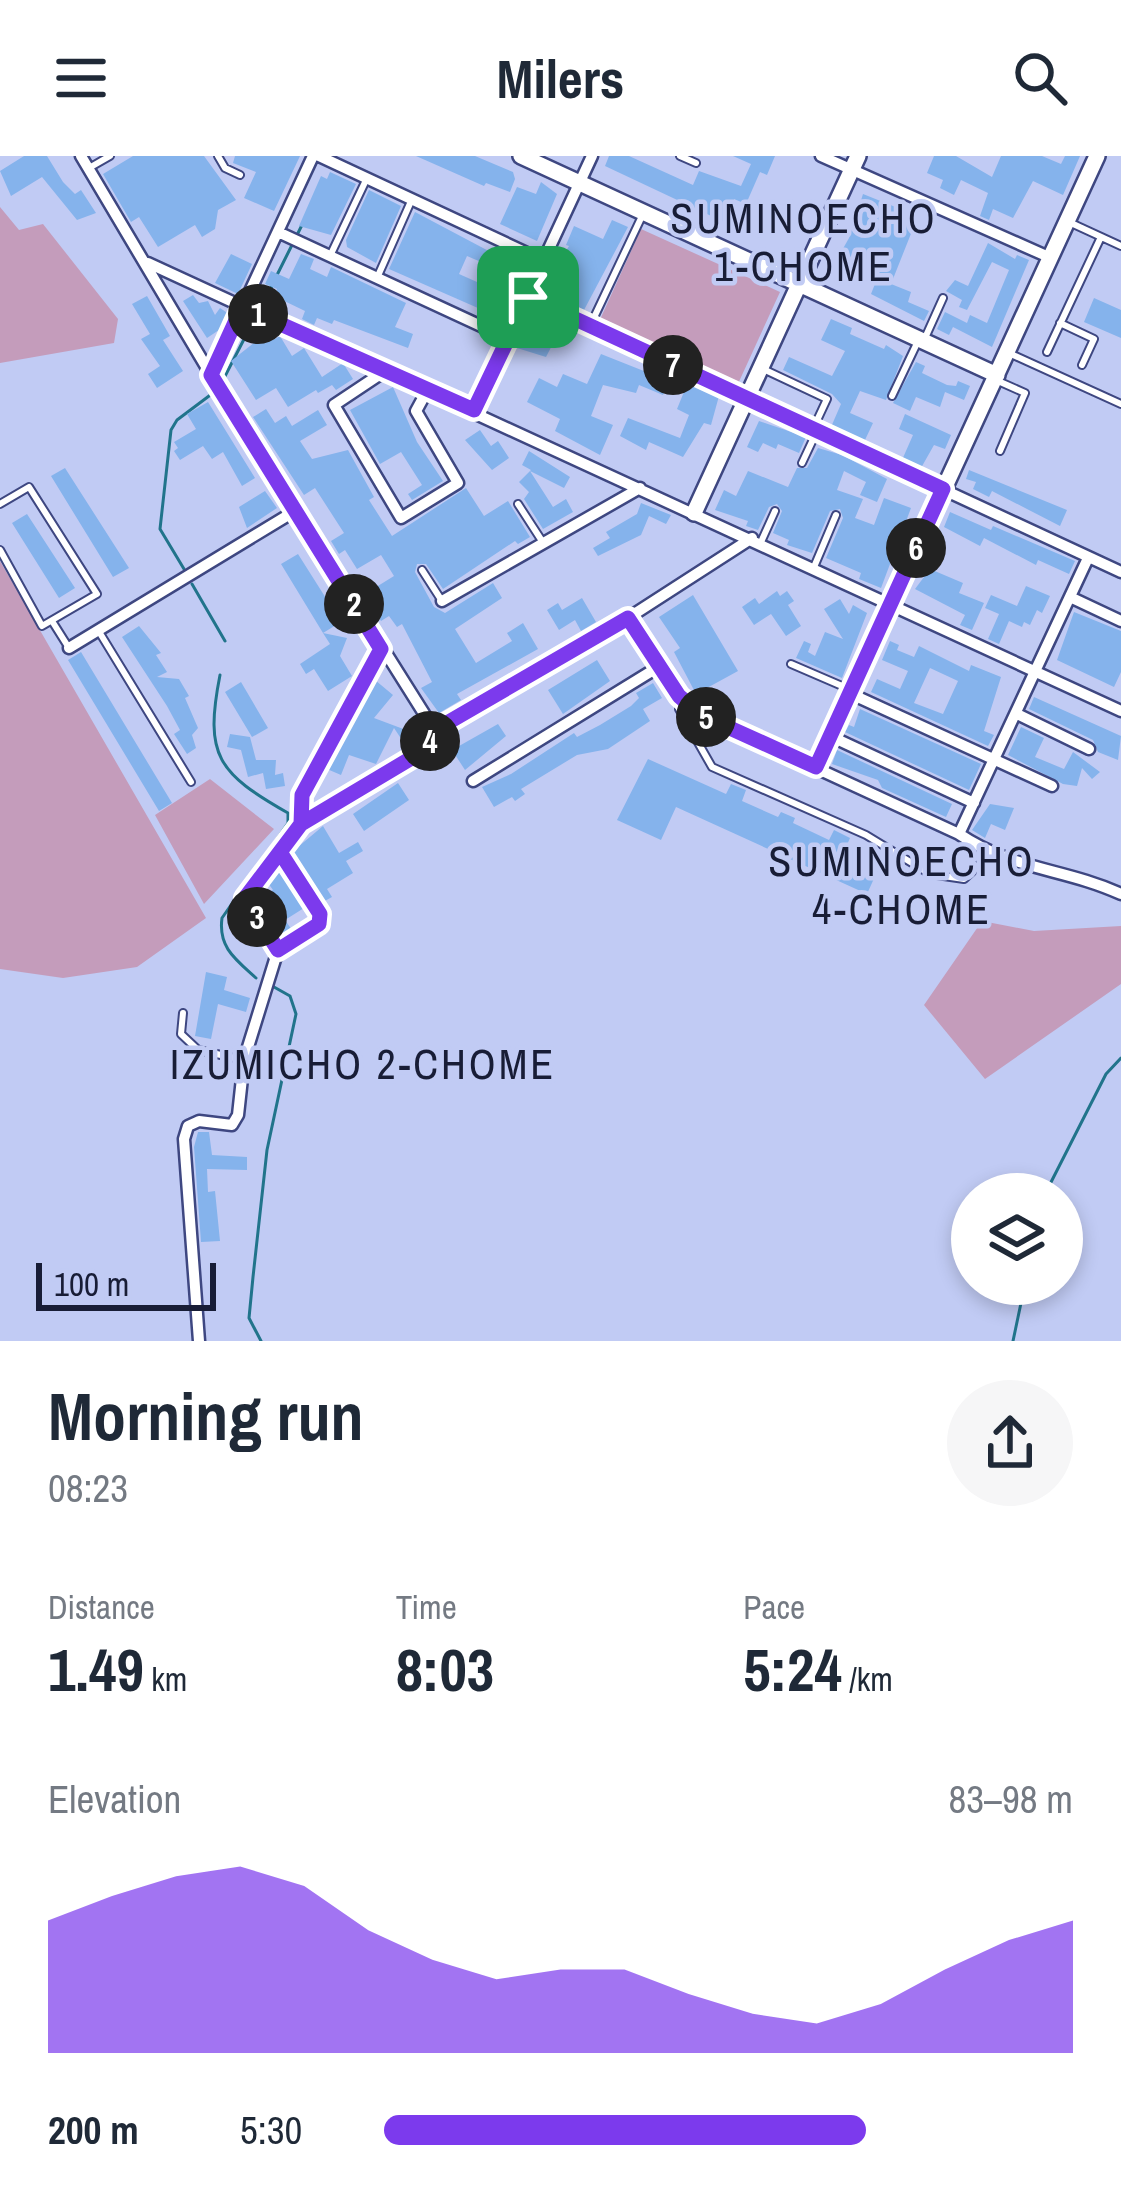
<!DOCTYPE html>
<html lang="en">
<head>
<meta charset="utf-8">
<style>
	body { margin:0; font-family:"Archivo Narrow",sans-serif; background:#f6f6f7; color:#1f2937; height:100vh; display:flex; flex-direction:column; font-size:45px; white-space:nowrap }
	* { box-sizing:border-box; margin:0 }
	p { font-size:39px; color:#747a83 }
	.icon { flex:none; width:66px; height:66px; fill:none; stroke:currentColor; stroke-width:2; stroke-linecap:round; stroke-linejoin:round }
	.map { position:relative; height:1185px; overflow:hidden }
	.side { display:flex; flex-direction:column; background:#fff; flex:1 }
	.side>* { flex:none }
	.buttons { position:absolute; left:951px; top:1017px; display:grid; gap:24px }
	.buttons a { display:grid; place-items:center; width:132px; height:132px; border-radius:50%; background:#fff; box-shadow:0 6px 18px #0003; font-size:60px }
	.scale { position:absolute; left:36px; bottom:30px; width:180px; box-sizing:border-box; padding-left:12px; border:6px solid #181d36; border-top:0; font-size:33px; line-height:42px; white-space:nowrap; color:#181d36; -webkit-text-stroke:9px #c1cbf4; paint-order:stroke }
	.pin { position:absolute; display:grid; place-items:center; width:102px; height:102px; color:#fff; margin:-51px; border-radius:24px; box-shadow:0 6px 18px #0006 }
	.km { position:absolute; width:60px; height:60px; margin:-30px; border-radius:50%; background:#222; color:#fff; font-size:33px; line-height:60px; text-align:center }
	.round { display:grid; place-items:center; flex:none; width:126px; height:126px; border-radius:63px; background:#f6f6f7 }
	.headline { display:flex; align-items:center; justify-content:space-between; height:204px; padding:0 48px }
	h1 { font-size:66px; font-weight:700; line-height:90px }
	.figures { display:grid; grid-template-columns:repeat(3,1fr); gap:18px; height:204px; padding:12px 48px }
	.figures div { display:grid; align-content:center }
	.figures b { font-size:60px; font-weight:700 }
	.figures small { font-size:33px; font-weight:400 }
	.figures p { font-size:33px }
	.chart { height:336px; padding:24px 48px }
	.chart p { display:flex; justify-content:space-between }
	.chart svg { width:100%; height:216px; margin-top:12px; fill:#7c3aed; opacity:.7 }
	ul { padding:0 48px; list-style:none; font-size:39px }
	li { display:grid; grid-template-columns:192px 144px 1fr; align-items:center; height:90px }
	li i { height:30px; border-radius:15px; background:#7c3aed }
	header { display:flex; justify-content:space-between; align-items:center; height:156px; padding:0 48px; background:#fff; font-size:54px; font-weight:700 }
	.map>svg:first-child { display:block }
	.green { fill:#c49cbb }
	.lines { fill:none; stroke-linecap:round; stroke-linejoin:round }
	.stream { stroke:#21748b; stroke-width:3 }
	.building { fill:#85b3ec; fill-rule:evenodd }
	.lane-casing { stroke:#3e4781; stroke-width:10 }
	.street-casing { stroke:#3e4781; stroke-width:15 }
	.secondary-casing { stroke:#3e4781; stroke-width:20 }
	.lane { stroke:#fff; stroke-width:6 }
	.street { stroke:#fff; stroke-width:10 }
	.secondary { stroke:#fff; stroke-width:15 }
	.route-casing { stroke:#fff; stroke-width:24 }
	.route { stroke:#7c3aed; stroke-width:15 }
	.labels { text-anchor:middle; stroke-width:9; stroke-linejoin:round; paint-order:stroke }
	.neighbourhood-label { font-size:42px; letter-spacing:3px; fill:#181d36; stroke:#c1cbf4 }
</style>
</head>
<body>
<header><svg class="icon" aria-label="menu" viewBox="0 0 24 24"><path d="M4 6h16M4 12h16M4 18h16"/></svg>Milers<svg class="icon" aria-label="search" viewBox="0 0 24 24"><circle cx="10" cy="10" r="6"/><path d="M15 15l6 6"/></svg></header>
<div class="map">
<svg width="1121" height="1185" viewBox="0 0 1121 1185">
	<rect width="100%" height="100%" fill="#c1cbf4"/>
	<!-- green -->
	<path class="green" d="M0 51 19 74 43 68 118 163 114 187 0 207Z
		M641 73 780 136 737 230 598 168Z
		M0 405 206 762 137 811 63 822 0 813Z
		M210 623 274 673 204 748 155 659Z
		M982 765 1034 775 1121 770V828L985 923 924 849Z"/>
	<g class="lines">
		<!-- stream -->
		<path class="stream" d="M277 119 302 69
			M261 151 273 128
			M222 226 256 160
			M184 413 160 373 171 274 177 264 217 234
			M192 428 225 485
			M220 519C204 600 218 617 288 657V667L222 762C218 791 235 803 256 822
			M1045 1038 1106 918 1121 902
			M261 1185 249 1162 253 1121 267 994 296 858 290 840 274 831
			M1013 1185 1025 1128"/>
	</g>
	<!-- building -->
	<path class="building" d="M24 0H47L63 26 75 38 81 34 96 57 77 64 42 21 11 40 0 15Z
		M133 0H204L236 44 218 54 215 73 202 81 195 69 158 91 139 61 131 66 103 18Z
		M235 0H300L274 55 244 42 256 16 233 7Z
		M416 0H475L513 16 515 23 510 36 486 27 484 30Z
		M609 0H629L693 29 699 15 741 30 751 8 733 0H775L767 19 760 16 746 48 734 43 724 66 605 10Z
		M934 0H956L992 21 1001 0H1042L1061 8 1065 0H1080L1063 39 1033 25 1013 62 993 53 989 64 980 60 988 37 961 24 954 39 940 32 943 24 927 17Z
		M330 16 356 28 331 79 299 70 321 20 327 23Z
		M541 26 557 38 537 85 500 68 517 31 536 38Z
		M369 34 401 50 376 107 347 91 346 84Z
		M863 38 918 60 891 128 911 136 908 146 929 155 924 165 871 138 882 110 861 101 851 123 831 114 849 82Z
		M415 56 500 101 495 112 467 100 459 118 495 134 507 108 518 113 507 138 513 141 503 163 389 113Z
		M612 64 628 71 584 154 567 147 572 135 548 125 569 90 566 89 574 70 603 83Z
		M988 87 1015 103 1017 99 1029 104 992 191 953 171 949 179 937 173 945 156 967 167 970 159 987 167 1009 114 992 106 967 154 959 151 962 144 946 135 955 124 968 130Z
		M231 98 252 108 238 138 215 127Z
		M301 98 314 103 310 113 327 121 331 111 406 147 395 171 413 178 408 192 334 164 332 168 317 162 314 169 302 163 305 155 274 140 277 133 265 128 271 115 289 123Z
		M193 139 199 147 208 145 215 159 220 152 229 158 219 174 207 182 183 145Z
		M147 140 170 180 163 184 183 215 157 232 148 218 160 210 141 183 150 178 132 148Z
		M1094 142 1121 154V182L1084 166Z
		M542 158 563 168 546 201 517 192 529 167 536 170Z
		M831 163 852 172 850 178 884 193 886 189 903 200 886 244 860 235 850 257 873 267 865 284 831 271 841 248 832 238 783 214 789 201 832 220 845 195 821 184Z
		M269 175 275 183 280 180 292 200 304 192 322 221 343 207 353 223 336 234 332 229 318 237 316 234 288 251 276 232 256 244 231 205Z
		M601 198 669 225 663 239 639 229 636 237 603 229 591 260 613 269 600 299 555 275 560 263 527 246 539 222 557 231 563 218 587 228Z
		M916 206 925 210 922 217 947 229 956 230 958 225 970 230 964 244 945 236 940 251 916 241 910 255 893 247Z
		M688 226 719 240 711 269 704 267 683 301 649 286 646 294 620 280 628 262 680 282 689 259 677 253Z
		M393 231 417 286 443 325 412 344 408 338 422 329 401 296 380 308 350 254Z
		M208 246 255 322 242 330 223 296 212 303 203 290 180 304 174 295 178 292 174 286 196 273 187 258Z
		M266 253 275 267 286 260 292 270 318 254 327 269 300 285 312 303 348 294 374 341 369 344 392 380 466 332 484 360 508 345 530 381 518 388 515 385 443 433 426 408H417L415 416 434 451 445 457 493 427 502 442 455 473 476 507 512 485 507 477 523 467 538 493 457 538 461 544 439 557 421 532 432 526 402 468 397 471 389 460 381 465 360 432 368 427 373 433 394 420 381 399 357 413 345 394 339 398 331 385 344 377 315 332 304 339 253 261Z
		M905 258 951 279 945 293 934 289 921 312 902 304 913 279 899 273Z
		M759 265 806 281 799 297 778 288 776 293 763 287 758 296 747 291Z
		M480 274 491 290 498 285 509 302 492 314 465 284Z
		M818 292 842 299 887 323 877 346 860 339 866 326 844 315 837 334 863 343 855 362 874 369 884 342 911 352 881 432 859 423 861 417 826 402 843 362 840 353 830 355 812 397 787 389 789 384 773 377 782 355 777 348 769 351 758 374 746 370 748 365 715 354 724 334 736 340 748 315 788 331 797 312H807Z
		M529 295 570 321 564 332 530 315 553 351 566 343 573 356 543 373 524 343 529 336 519 326 531 314 522 309Z
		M65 312 129 412 113 421 51 320Z
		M969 314 1067 354 1060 370 992 335 989 341 973 333 976 326 966 323Z
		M265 335 277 352 247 372 239 351Z
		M641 347 671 359 666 368 649 360 641 379 598 400 593 392 610 382 606 376 637 358Z
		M950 356 991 374 993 370 1075 405 1069 418 1038 404 1036 409 984 382 980 390 944 371Z
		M27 358 75 432 59 442 12 367Z
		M298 398 341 466 323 477 281 408Z
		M930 413 963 427 959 437 984 447 972 474 960 469 965 459 915 433Z
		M1026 430 1050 440 1042 457 1037 454 1030 469 1024 466 1022 471 1009 465 999 488 988 483 999 458 985 452 991 439 1017 450Z
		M777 435 780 440 787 435 794 445 788 449 801 470 786 480 771 458 754 469 742 451 755 442 759 448Z
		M693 439 738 515 696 538 674 496 680 492 659 461Z
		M582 442 596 466 581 475 575 464 559 474 547 454 558 447 562 454Z
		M840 443 849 458 853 449 867 457 842 522 796 502 804 485 811 488 808 496 815 500 825 476 843 483 824 453Z
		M1074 456 1121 475V516L1114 531 1057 504Z
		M139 470 161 497 156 499 167 516 157 521 179 523 189 540 185 542 198 572 192 579 196 592 187 598 174 578 180 574 167 550 122 481Z
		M323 477 347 482 340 500 352 520 328 535 314 513 306 518 300 508 330 488Z
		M890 485 899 489 897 494 914 501 919 490 969 515 971 509 1001 521 984 575 994 579 988 590 871 536 877 523 900 533 908 515 882 504ZM930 512 958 525 943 558 914 547Z
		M81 496 172 647 159 655 68 504Z
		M597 504 610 525 563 558 548 534Z
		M375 524 393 539 374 562 414 577 402 584 394 572 376 608 349 599 341 619 327 613Z
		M241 526 268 572 252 581 225 536Z
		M653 527 662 542 643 553 650 565 608 593 577 599 521 633 525 638 515 645 512 641 494 651 482 631 511 618 574 577 577 581 600 569 631 550 639 542 636 537Z
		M1034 541 1121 580 1118 604 1098 596 1093 584 1029 553Z
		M860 553 981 608 969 634 845 576 849 569 854 571Z
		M498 568 506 580 465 614 452 594Z
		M1021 571 1044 582 1035 601 1064 613 1073 596 1100 616 1092 623 1082 612 1077 630 1063 628 1008 599Z
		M230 578 250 581 256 604H276L275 619 283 617 285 630 266 633 263 617 248 621 241 594 227 591Z
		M837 594 952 648 946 661 882 632 878 624 832 608Z
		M648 603 726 638 731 628 746 634 742 645 778 661 781 656 795 662 793 667 829 684 834 674 850 682 846 691 881 707 867 738 676 651 661 684 617 664Z
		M398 627 409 644 364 675 353 658Z
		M990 648 1014 652 1005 674 991 668 985 682 972 674Z
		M323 670 339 697 358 686 363 695 346 705 353 717 327 733 332 741 323 746 292 696Z
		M280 715 304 752 285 764 292 774 281 781 257 743 273 734 268 727Z
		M206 816 227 821 224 834 250 842 246 856 218 848 211 883 195 880Z
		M198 976H209L212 999 247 1001V1014L207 1013 208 1036 215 1035 220 1085 201 1086 194 991Z"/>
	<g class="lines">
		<defs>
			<path id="lane" d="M218 0 225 12 240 19
				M680 0 696 7
				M89 12 110 0
				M1071 67 1121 90
				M330 100 367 22
				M377 122 412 43
				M1060 167 1094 183 1082 209
				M590 170 643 58
				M925 182 943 142
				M1047 196 1101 81
				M1011 198 1121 248
				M763 213 827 243 813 273
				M998 225 1025 237 1000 295
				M892 240 919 183
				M802 307 817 275
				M0 348 29 331 97 438 42 470 0 394
				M518 348 542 385
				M761 386 775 355
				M814 411 836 359
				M422 414 442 445
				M52 465 69 492
				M98 474 191 626
				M791 508 849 533
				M679 541V553L712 611 866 679 930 718 964 723 990 699
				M183 857 181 878 198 894 244 904"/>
			<path id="street" d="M81 0 211 219 435 575
				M319 0 544 105
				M821 0 1051 102
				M278 76 507 182
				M148 107 1121 555
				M528 141 1121 416
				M385 215 334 249 401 362 458 327 416 255 428 233
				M211 219 313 0
				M474 254 592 0
				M1070 441 1121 465
				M442 445 640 332
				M628 462 679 540 701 559 959 678C1012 714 1064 712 1121 738
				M69 492 295 355
				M849 537 1052 630
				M1017 558 1089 593
				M830 580 974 647
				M473 625 660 510
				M301 668 425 594 435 575 628 462 752 382
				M959 678 1088 402
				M278 794 319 768 320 759 280 696
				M199 1185 184 983 188 970 199 965 232 969 238 959 244 904 278 794 245 742 301 668 302 639 381 493"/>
			<path id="secondary" d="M521 0 997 219
				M694 357 858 0
				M816 611 1097 0"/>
		</defs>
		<!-- lane casing -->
		<use href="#lane" class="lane-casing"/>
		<!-- street casing -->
		<use href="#street" class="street-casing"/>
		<!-- secondary casing -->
		<use href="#secondary" class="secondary-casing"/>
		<!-- lane -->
		<use href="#lane" class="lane"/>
		<!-- street -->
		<use href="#street" class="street"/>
		<!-- secondary -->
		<use href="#secondary" class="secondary"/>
	</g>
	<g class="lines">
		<defs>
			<path id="route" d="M528 141 474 254 242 151 211 219 381 493 302 639 301 668 245 742 278 794 319 768 320 758 280 696 301 668 425 594 435 574 628 462 679 540 701 559 816 611 943 333 528 141"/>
		</defs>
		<!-- route casing -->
		<use href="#route" class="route-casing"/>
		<!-- route -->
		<use href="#route" class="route"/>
	</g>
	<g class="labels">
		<!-- neighbourhood labels -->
		<g class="neighbourhood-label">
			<text x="804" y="77">SUMINOECHO<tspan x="804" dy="48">1-CHOME</tspan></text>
			<text x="902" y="720">SUMINOECHO<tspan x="902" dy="48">4-CHOME</tspan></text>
			<text x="363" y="923">IZUMICHO 2-CHOME</text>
		</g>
	</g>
</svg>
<div class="buttons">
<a><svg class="icon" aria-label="layers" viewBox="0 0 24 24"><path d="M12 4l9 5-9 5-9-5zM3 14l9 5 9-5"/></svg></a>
</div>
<div class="scale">100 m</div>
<div class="pin" style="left:528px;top:141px;background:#1e9e55"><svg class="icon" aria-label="arrive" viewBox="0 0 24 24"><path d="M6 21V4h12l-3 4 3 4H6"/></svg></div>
<b class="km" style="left:258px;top:158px">1</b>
<b class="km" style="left:354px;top:448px">2</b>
<b class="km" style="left:257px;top:761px">3</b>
<b class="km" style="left:430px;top:585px">4</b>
<b class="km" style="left:706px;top:561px">5</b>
<b class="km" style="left:916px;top:392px">6</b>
<b class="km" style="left:673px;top:209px">7</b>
</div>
<section class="side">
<div class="headline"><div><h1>Morning run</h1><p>08:23</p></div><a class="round"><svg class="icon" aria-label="share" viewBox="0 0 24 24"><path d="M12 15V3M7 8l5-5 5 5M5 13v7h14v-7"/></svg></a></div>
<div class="figures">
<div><p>Distance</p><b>1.49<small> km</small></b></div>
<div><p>Time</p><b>8:03</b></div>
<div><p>Pace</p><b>5:24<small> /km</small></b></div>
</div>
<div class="chart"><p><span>Elevation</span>83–98 m</p>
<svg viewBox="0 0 160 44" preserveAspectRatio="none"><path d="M0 44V17L10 12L20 8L30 6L40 10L50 19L60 25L70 29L80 27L90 27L100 32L110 36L120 38L130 34L140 27L150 21L160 17V44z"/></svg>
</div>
<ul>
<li><b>200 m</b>5:30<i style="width:70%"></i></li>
</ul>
</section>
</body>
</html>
